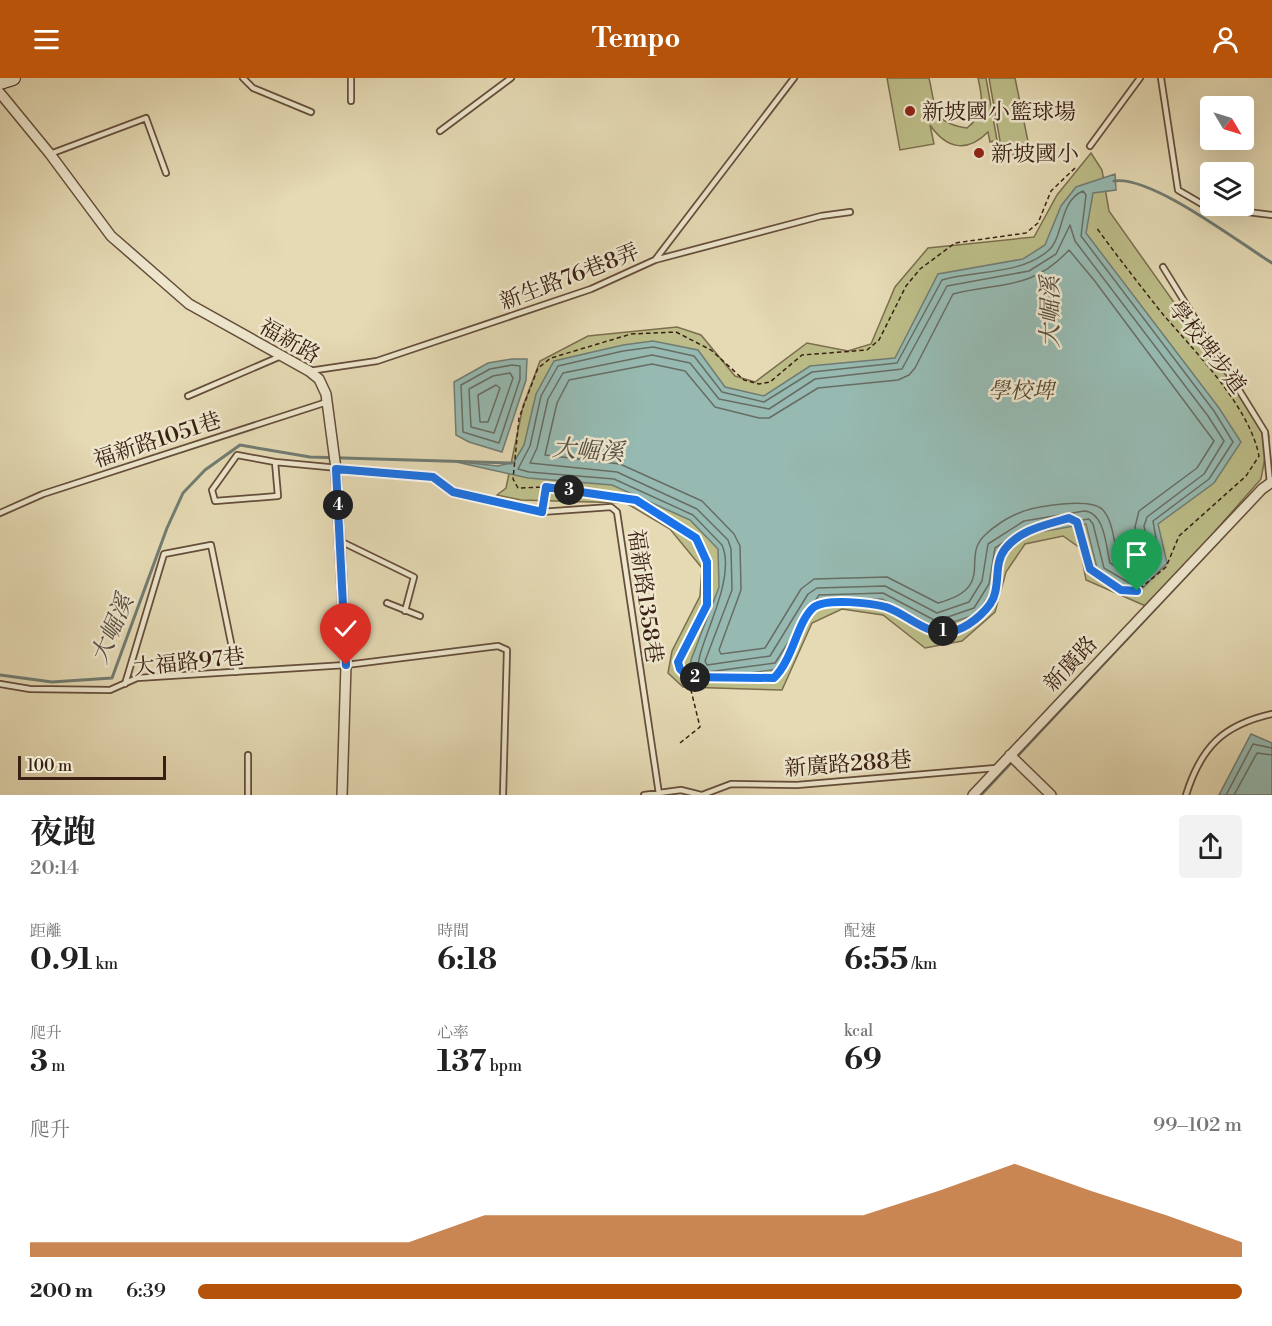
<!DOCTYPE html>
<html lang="zh-TW">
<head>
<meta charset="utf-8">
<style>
	body { margin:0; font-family:"Libre Bodoni","Noto Serif TC",serif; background:#f2f2f2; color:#222; height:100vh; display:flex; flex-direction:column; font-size:22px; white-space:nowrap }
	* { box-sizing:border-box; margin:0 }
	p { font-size:20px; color:#767676 }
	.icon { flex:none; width:33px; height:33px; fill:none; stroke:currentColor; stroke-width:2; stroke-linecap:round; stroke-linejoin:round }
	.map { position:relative; height:717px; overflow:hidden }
	.details { display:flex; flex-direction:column; background:#fff; flex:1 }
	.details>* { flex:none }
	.needle { width:39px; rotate:128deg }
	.fabs { position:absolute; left:1200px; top:18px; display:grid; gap:12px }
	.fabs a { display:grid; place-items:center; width:54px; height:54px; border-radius:6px; background:#fff; box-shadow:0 6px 24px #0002; font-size:30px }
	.scale { position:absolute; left:18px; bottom:15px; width:148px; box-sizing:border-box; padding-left:6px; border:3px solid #3a2014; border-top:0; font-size:16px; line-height:21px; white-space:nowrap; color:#3a2014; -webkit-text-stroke:4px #eee7ce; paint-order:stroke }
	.pin { position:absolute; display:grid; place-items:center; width:51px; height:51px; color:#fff; margin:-62px -26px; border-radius:50% 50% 50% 0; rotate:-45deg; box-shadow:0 0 6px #0007 }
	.pin .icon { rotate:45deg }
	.km { position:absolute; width:30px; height:30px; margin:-15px; border-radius:50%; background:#222; color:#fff; font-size:16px; line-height:30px; text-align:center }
	.round { display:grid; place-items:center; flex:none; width:63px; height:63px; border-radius:6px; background:#f2f2f2 }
	.overview { display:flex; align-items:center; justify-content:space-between; height:102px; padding:0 30px }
	h1 { font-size:33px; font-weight:700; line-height:45px }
	.metrics { display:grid; grid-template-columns:repeat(3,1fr); gap:9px; height:102px; padding:6px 30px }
	.metrics div { display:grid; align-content:center }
	.metrics b { font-size:30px; font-weight:700 }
	.metrics small { font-size:16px; font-weight:400 }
	.metrics p { font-size:16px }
	.chart { height:168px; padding:12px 30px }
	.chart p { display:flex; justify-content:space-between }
	.chart svg { width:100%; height:108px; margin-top:6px; fill:#b45309; opacity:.7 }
	ul { padding:0 30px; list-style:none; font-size:20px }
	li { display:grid; grid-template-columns:96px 72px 1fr; align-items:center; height:45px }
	li i { height:15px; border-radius:8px; background:#b45309 }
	header { display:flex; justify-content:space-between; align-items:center; height:78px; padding:0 30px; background:#b45309; color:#fff; font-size:27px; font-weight:700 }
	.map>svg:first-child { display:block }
	.green { fill:#bcbd88; stroke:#7b6e4e; stroke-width:1.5 }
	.water { fill:#96bab2; stroke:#717c73; stroke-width:1.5 }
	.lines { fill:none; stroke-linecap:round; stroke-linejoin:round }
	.shore { stroke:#686d63; stroke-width:1.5 }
	.stream { stroke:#717c73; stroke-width:3 }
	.service-casing { stroke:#654e3c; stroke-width:8 }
	.minor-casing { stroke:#654e3c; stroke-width:12 }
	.secondary-casing { stroke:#3a2014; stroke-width:16 }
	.path { stroke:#3a2014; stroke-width:1.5; stroke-dasharray:4.5 3; stroke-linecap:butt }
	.service { stroke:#eee7ce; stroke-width:4.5 }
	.minor { stroke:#eee7ce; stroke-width:9 }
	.secondary { stroke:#eee7ce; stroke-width:14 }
	.route-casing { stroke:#fff; stroke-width:12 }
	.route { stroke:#1a73e8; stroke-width:8 }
	.poi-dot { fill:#8f2418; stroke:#eee7ce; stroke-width:2 }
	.labels { text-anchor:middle; stroke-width:5; stroke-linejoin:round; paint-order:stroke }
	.poi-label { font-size:22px; fill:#3a2014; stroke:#eee7ce; text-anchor:start }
	.street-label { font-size:22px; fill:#3a2014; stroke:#eee7ce }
	.park-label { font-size:22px; font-style:italic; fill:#5a4731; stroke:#eee7ce }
	.water-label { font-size:24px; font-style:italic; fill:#564e43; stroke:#eee7ce }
</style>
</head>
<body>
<header><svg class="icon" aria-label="menu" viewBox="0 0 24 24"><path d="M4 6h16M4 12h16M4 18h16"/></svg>Tempo<svg class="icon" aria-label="person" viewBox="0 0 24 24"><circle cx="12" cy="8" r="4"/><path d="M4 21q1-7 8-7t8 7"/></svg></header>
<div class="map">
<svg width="1272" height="717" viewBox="0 0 1272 717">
	<rect width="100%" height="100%" fill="#e5dab4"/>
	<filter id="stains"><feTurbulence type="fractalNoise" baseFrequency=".00333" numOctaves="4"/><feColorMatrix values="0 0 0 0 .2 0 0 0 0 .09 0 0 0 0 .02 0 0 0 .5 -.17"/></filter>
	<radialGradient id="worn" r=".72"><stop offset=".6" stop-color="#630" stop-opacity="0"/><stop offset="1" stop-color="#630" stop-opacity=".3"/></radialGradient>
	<!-- green -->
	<path class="green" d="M887 0H929C936 30 932 45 967 50 985 36 983 21 978 0H986L997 62 990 64 988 54C966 76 946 70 930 47L934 66 900 72Z
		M989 0H1015L1030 73 1003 80Z
		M1091 75 1102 92 1109 133 1269 358 1261 401 1148 529 1086 502 1080 470 1063 458 1025 466 1006 494 995 534 962 563 925 570 883 537 842 531 812 545 782 612 683 609 668 595 672 573 700 518 702 490 670 451 626 425 521 422 497 417 506 410 523 328 540 283 588 258 677 249 701 257 735 298 755 304 807 265 848 273 871 266 895 209 928 170 1034 159 1057 117Z"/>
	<!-- water -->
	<path class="water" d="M1115 96 1116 112 1093 115 1086 155 1219 330 1241 364 1214 405 1158 446 1167 485 1136 517 1098 494 1086 446 1028 456 1000 474 995 508 977 536 936 550 882 521 820 523 779 591 691 603V582L719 509 718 471 690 442 612 407 528 400 452 383 498 388 514 384 524 367 536 316 554 283 623 267 653 263 698 272 725 309 764 318 810 288 895 280 938 196 1023 181 1045 167 1061 128 1076 109Z
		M512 281H527L526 302 502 374 469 364 456 357 454 304 488 285Z
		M1251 656 1272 665V717H1219Z"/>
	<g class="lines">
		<!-- shore -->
		<path class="shore" d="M1083 113 1086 117 1081 158 1214 333 1233 364 1209 401 1153 443 1160 483 1136 509 1104 490 1093 446 1089 441 1026 450 995 470 989 506 974 530 936 543 883 515 819 517 775 585 700 595C688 580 739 506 722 467L693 437 614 401 529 394 518 391 530 368 541 318 558 288 623 273 653 269 694 278 722 314 764 324 812 294 897 285 942 202C976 192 1021 197 1049 172 1064 158 1059 123 1083 113Z
			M1070 147 1075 163 1208 338 1224 363 1204 396 1147 439 1144 448 1151 481 1134 499 1110 485C1106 469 1105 434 1084 433L1024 443 988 466 982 503 969 524 937 535 885 508 817 510 808 516 770 578 707 587 705 583 732 512 731 471 728 462 697 431 617 394 530 385 537 370 548 321 563 295 652 277 690 285 719 321 769 331 815 301 902 291 947 208 1029 193 1056 176Z
			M1069 172 1094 202 1214 363 1197 390 1139 433 1135 449 1142 478 1133 488 1118 480C1114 465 1113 443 1103 432 1091 419 1035 428 1019 435 1008 439 993 449 985 457 960 480 997 509 938 525L887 499 814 501 801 511 765 570 721 576 719 572 741 512 740 468 734 456 702 423 620 386 545 377 557 325 569 302 652 286 685 293 715 329 759 340H769L818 310 898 302 909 297 915 290 953 216C1002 204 1032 212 1069 172Z
			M512 287 520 288V301L499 365 463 354 461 307 490 291Z
			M510 295 513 300 494 355 471 349 469 311 493 298Z
			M496 307 500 310 488 344H480L478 317Z
			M1226 717 1253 666 1272 670
			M1234 717 1257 675 1272 677"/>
		<!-- stream -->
		<path class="stream" d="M1114 103C1151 97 1238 164 1272 185
			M0 597 52 604 112 600 167 450 183 415 205 392 240 367 310 379 512 385
			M981 717 1232 449"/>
		<defs>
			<path id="service" d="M243 0 253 10 311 34
				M1161 0 1178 112 1207 129 1272 137
				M351 23V0
				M440 53 511 0
				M1090 68 1140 0
				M50 76 146 40 166 95
				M655 182 821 138 850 134
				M1163 189 1265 354 1270 405
				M309 293 377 283 591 211 655 182 794 0
				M188 318 281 278
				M275 384 278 418 215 423 212 412 237 377 275 384 433 399 453 414 541 434 611 429 617 434 659 716
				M0 435 43 416 327 324
				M340 463 414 499 405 533
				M387 525 420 538
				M0 606 30 611 110 612 137 600 346 587 498 568 507 572 503 717
				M125 606 164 476 211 467 237 594
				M248 677V717
				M644 717 681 712 701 717
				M702 717 731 706 797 707 996 690
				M1186 717C1201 669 1223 647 1272 636"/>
			<path id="minor" d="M0 15 50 76 111 158 189 226 309 293 319 301 326 316 336 391 346 587 342 717
				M1010 677 1051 717
				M973 717 1262 411 1272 404"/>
			<path id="secondary" d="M0 4 13 0"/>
		</defs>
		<!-- service casing -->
		<use href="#service" class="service-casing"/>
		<!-- minor casing -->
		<use href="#minor" class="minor-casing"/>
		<!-- secondary casing -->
		<use href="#secondary" class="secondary-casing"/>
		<!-- path -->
		<path class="path" d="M1075 90 1051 113 1038 145 1026 155 955 165 920 191 906 208 879 262 867 272 802 277 770 304 759 306 744 302 711 272 676 254 631 256 551 280 538 290 519 340 513 401 518 410 546 409 636 422 696 460 707 484V527L678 584 680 591 688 599 774 600C794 580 797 543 814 529 826 520 871 525 886 529 910 537 929 562 957 552 971 547 992 530 995 515 999 500 994 484 1005 471 1021 451 1046 447 1069 440L1077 444 1090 491 1121 512 1137 513 1166 489 1179 458 1246 398 1259 378C1249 327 1194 273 1161 234 1139 206 1117 178 1096 149
			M543 426 546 410
			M680 665 700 649 688 600"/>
		<!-- service -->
		<use href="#service" class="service"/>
		<!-- minor -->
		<use href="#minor" class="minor"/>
		<!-- secondary -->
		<use href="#secondary" class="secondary"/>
	</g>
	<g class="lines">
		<defs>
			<path id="route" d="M346 587 336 391 433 399 453 414 542 434 546 409 636 422 696 460 707 484V527L678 584 680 591 688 599 774 600C794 580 797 543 814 529 827 520 871 525 886 529 910 537 929 562 957 552 971 547 992 530 995 515 999 500 995 484 1005 471 1021 451 1046 447 1069 440L1077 444 1090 491 1121 512 1137 513"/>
		</defs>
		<!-- route casing -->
		<use href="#route" class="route-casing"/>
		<!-- route -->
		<use href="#route" class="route"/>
	</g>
	<!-- markers -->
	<g class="poi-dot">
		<circle cx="910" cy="33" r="6"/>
		<circle cx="979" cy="75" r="6"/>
	</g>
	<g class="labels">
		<!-- poi labels -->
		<g class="poi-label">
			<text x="922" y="41">新坡國小籃球場</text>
			<text x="991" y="83">新坡國小</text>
		</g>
		<!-- street labels -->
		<g class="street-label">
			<text transform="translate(569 198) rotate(-21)" y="8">新生路76巷8弄</text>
			<text transform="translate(290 262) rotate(30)" y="8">福新路</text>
			<text transform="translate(1208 269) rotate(52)" y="8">學校埤步道</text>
			<text transform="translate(157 361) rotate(-18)" y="8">福新路1051巷</text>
			<text transform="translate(646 518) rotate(82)" y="8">福新路1358巷</text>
			<text transform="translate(189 583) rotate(-6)" y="8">大福路97巷</text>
			<text transform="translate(1070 585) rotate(-47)" y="8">新廣路</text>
			<text transform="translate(848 685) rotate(-4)" y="8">新廣路288巷</text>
		</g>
		<!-- park labels -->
		<g class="park-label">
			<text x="1021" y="320">學校埤</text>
		</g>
		<!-- water labels -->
		<g class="water-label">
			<text transform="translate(1050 234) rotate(-90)" y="8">大崛溪</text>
			<text transform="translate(588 372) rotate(4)" y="8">大崛溪</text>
			<text transform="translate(112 551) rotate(-67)" y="8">大崛溪</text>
		</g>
	</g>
	<rect width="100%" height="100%" filter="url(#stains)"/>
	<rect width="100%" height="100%" fill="url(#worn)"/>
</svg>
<div class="fabs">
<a><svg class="needle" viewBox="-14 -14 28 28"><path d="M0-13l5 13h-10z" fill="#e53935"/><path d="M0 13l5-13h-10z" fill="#767676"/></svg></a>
<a><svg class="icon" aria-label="layers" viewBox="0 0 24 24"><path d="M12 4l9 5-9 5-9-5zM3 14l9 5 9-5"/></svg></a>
</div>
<div class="scale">100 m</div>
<div class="pin" style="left:1137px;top:513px;background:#1e9e55"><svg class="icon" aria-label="arrive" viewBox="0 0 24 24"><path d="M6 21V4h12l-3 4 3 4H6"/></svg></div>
<div class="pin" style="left:346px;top:587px;background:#d93025"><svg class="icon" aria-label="check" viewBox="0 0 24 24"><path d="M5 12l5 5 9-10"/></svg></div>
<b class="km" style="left:943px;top:553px">1</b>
<b class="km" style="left:695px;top:599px">2</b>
<b class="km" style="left:569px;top:412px">3</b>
<b class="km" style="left:338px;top:427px">4</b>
</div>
<section class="details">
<div class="overview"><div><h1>夜跑</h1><p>20:14</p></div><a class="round"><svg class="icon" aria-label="share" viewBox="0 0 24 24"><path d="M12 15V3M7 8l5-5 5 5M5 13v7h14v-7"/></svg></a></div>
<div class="metrics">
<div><p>距離</p><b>0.91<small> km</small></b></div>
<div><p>時間</p><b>6:18</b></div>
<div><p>配速</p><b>6:55<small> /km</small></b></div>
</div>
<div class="metrics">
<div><p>爬升</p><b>3<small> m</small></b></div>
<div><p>心率</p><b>137<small> bpm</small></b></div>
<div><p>kcal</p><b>69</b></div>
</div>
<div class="chart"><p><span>爬升</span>99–102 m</p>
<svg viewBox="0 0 160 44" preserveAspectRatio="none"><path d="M0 44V38L10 38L20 38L30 38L40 38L50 38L60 27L70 27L80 27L90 27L100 27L110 27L120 17L130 6L140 17L150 27L160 38V44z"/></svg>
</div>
<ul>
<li><b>200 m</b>6:39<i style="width:100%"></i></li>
</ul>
</section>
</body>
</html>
